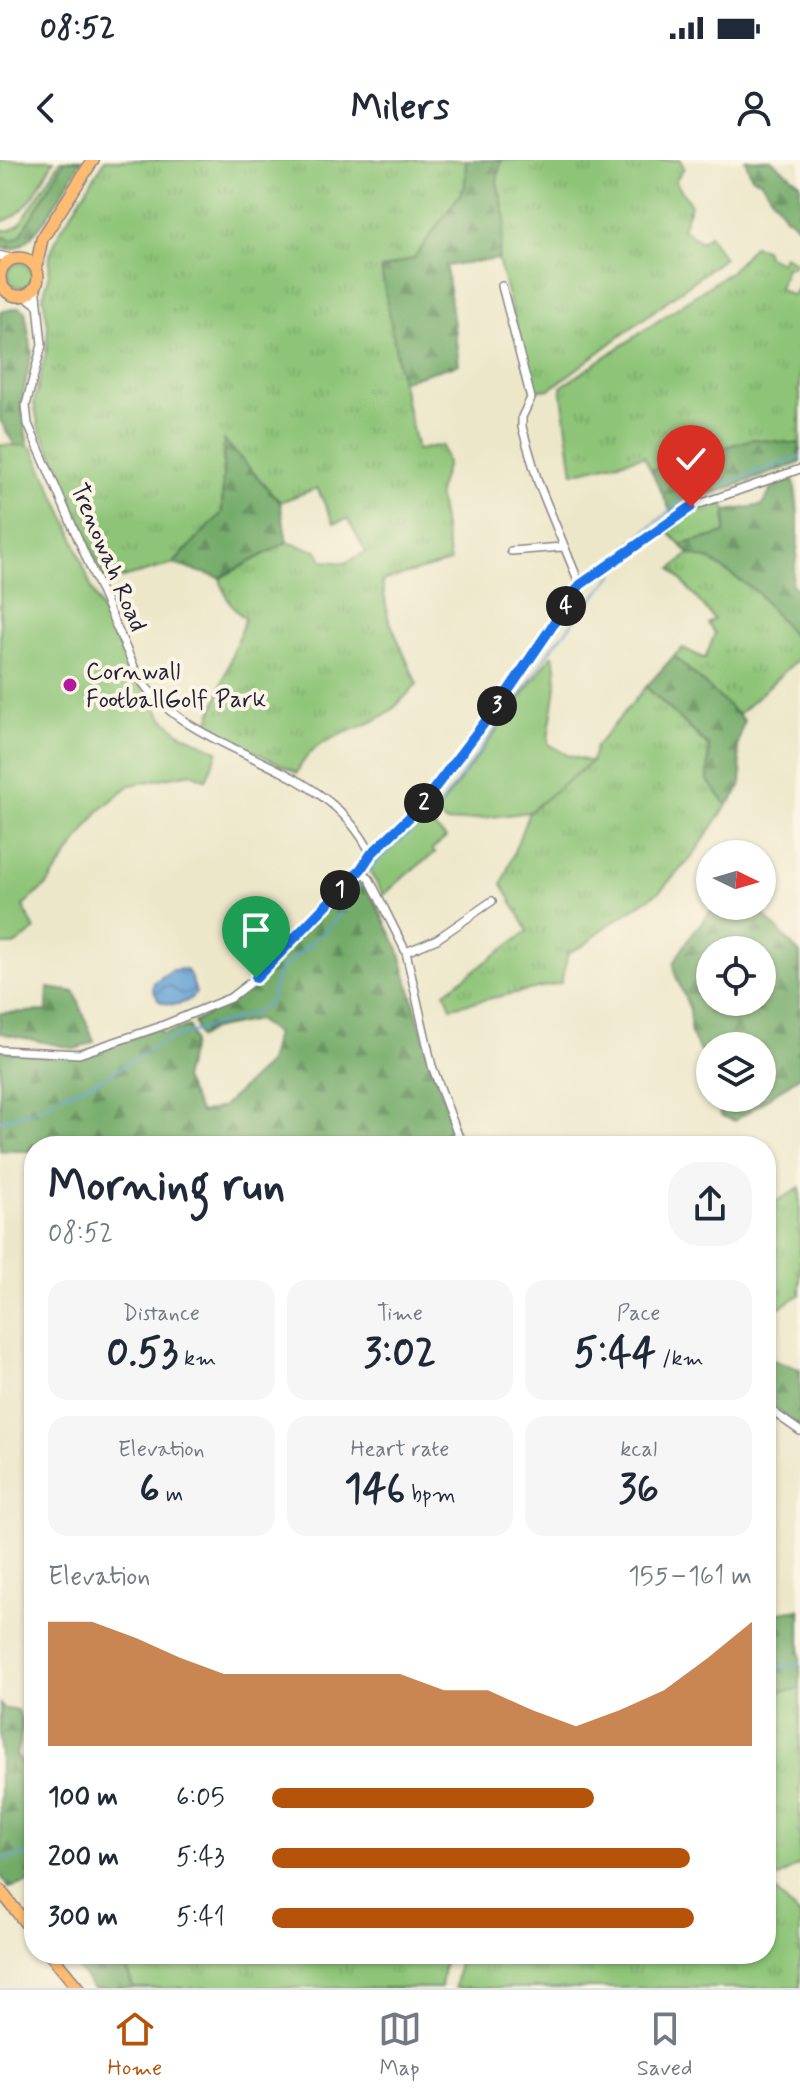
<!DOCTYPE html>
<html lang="en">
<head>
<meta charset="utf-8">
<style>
	body { margin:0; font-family:Mynerve,sans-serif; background:#f6f6f7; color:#1f2937; height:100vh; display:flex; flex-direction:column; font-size:30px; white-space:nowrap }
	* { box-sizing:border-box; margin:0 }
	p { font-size:26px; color:#747a83 }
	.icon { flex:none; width:44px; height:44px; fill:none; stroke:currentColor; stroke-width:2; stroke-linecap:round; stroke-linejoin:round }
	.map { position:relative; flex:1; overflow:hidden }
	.side { position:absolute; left:24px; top:976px; width:752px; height:828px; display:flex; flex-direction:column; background:#fff; border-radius:32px; box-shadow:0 2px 6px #0004 }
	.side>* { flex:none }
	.needle { width:52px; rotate:95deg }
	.tools { position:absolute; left:696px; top:680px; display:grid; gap:16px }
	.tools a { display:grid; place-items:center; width:80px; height:80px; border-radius:50%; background:#fff; box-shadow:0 2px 6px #0004; font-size:40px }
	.pin { position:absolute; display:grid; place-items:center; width:68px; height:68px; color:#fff; margin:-82px -34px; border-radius:50% 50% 50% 0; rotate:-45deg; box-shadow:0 0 8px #0007 }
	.pin .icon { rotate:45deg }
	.km { position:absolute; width:40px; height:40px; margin:-20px; border-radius:50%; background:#222; color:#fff; font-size:22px; line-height:40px; text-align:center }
	.round { display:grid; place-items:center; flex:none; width:84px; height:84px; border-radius:32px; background:#f6f6f7 }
	.summary { display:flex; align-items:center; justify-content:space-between; height:136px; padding:0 24px }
	h1 { font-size:44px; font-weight:800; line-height:60px }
	.metrics { display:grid; grid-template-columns:repeat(3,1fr); gap:12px; height:136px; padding:8px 24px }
	.metrics div { display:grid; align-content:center; border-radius:20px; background:#f6f6f7; text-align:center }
	.metrics b { font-size:40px; font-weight:800 }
	.metrics small { font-size:22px; font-weight:400 }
	.metrics p { font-size:22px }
	.chart { height:224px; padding:16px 24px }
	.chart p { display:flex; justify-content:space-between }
	.chart svg { width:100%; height:144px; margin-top:8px; fill:#b45309; opacity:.7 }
	ul { padding:0 24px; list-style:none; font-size:26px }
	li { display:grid; grid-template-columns:128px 96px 1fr; align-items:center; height:60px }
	li i { height:20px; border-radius:10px; background:#b45309 }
	.status { display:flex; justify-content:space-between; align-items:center; height:56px; padding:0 40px; background:#fff; direction:ltr }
	.status svg { height:22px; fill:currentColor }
	header { display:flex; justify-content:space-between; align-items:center; height:104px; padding:0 24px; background:#fff; font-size:36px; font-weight:800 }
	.dock { display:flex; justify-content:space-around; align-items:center; height:112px; border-top:2px solid #e0e1e3; background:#fff; font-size:22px; color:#747a83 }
	.dock a { display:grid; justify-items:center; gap:4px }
	.dock .current { color:#b45309 }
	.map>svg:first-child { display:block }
	.grass { fill:url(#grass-tufts); stroke:#587359; stroke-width:2 }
	.forest { fill:url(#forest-firs); stroke:#4a6652; stroke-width:2; fill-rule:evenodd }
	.park { fill:#8dc477; stroke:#587359; stroke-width:2 }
	.water { fill:url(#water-waves); stroke:#426188; stroke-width:2 }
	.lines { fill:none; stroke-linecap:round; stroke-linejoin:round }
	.stream { stroke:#63a0d4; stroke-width:2 }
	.minor-casing { stroke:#888482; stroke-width:10 }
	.tertiary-casing { stroke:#888482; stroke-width:11 }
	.trunk-casing { stroke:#888482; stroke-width:14 }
	.minor { stroke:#fff; stroke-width:7 }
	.tertiary { stroke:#fff; stroke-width:8 }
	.trunk { stroke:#ffbb71; stroke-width:11 }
	.route-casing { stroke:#fff; stroke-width:16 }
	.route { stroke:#1a73e8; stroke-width:10 }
	.poi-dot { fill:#b5179e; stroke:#fcf5e5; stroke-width:3 }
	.labels { text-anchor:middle; stroke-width:8; stroke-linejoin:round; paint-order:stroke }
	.street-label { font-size:24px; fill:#22223b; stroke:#fcf5e5 }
	.poi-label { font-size:24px; fill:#22223b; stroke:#fcf5e5; text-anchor:start }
</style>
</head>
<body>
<div class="status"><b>08:52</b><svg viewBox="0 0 49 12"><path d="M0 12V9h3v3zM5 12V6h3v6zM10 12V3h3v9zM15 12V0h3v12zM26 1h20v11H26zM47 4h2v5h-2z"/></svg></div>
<header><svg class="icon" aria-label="back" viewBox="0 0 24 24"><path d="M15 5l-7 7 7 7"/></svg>Milers<svg class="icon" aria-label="person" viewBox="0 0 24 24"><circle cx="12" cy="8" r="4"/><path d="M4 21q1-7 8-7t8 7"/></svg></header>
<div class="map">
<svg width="800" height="1828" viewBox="0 0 800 1828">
	<defs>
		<pattern id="grass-tufts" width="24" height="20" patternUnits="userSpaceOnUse" patternTransform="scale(2)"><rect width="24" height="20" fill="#8dc477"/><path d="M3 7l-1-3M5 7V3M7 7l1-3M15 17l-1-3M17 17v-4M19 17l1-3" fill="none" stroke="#79a868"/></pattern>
		<pattern id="forest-firs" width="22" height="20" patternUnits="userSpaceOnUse" patternTransform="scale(2)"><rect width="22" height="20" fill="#72aa68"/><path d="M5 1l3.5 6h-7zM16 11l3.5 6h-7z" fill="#5d8a57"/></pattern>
		<pattern id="water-waves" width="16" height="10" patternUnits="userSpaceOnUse" patternTransform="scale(2)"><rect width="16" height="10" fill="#63a0d4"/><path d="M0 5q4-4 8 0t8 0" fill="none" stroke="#5182ad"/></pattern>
	</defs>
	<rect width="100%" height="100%" fill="#fcf5e5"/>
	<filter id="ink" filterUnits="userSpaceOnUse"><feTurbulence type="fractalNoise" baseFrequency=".0125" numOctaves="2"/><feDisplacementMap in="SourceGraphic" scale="16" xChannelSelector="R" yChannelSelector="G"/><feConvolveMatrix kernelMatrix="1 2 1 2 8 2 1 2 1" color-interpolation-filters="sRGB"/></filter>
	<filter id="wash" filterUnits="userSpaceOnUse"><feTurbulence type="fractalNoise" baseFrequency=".006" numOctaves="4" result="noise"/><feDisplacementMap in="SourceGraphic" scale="32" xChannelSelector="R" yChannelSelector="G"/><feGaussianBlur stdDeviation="1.8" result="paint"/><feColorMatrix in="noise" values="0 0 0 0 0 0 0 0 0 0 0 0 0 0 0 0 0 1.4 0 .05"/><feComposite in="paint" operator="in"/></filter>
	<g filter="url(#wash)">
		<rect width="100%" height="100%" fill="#ede7ca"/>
		<!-- grass -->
		<path class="grass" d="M61 0H65L21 75 12 80 0 76V70H10L20 64Z
			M105 0H466L465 27 414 98 395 192 417 290 442 285 447 303 438 333 450 402 382 421 388 457 417 524C408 533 399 544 390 551 358 576 314 571 297 613L207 567 245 458C230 447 225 436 220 418L287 382 317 391 324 401 345 403 366 392 348 359 334 363 317 328 280 342 224 281 222 353 173 404 105 423 59 306 39 268 34 243 47 188 48 164 43 137 49 116 50 94 59 73Z
			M501 0H680L684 8 675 21 691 45 682 68 701 82 709 75 724 98 550 229 533 231 498 99 506 59 497 22Z
			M753 86 765 89 767 96 780 102 784 96 795 102 792 107H786L779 129 792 136 800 124V284L752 279 651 310 644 296 573 313 561 227 731 111Z
			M8 115a12 12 0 1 1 24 0a12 12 0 1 1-24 0Z
			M722 341 726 351 725 373 681 385 667 371 695 351Z
			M689 394 710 400 757 432 800 484V497L738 555 674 496 683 488 705 499 715 473 708 464 714 459 672 409Z
			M646 527 709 587 708 621 727 645 692 697 660 731 601 770 586 784 568 793 561 823 451 847 445 832 528 771 502 724 529 652 591 602 596 586Z
			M800 1028V1135L766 1155V1047Z
			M800 1529V1704L768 1724 800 1756V1828H455L460 1794H766V1533Z
			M109 1794H446L441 1828H133L128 1810Z"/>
		<!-- forest -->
		<path class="forest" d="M65 0H82C66 24 43 73 18 87 12 91 6 89 0 86V76L12 80 21 75Z
			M466 0H501L497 22 506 59 498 99 446 106 459 204 401 221 381 109 414 98 465 27Z
			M745 0H771L800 23V67L785 56 760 20 752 17Z
			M20 147 25 151 32 192 21 244 28 286H15L0 260V152Z
			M752 279 800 284V303L706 336 671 352 651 310Z
			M224 280 280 342 287 382 220 418 173 404 222 353Z
			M793 319C800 349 800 392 791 424L800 430V484L757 432 710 400 689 394 681 385 725 373 726 351 763 345 772 328Z
			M674 496 744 560C742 568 739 578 738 586 738 611 751 622 727 645L708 621 709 586 646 527Z
			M362 716 399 790 432 906 462 986H34V991H0V890L79 894 159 867 162 874 189 866 193 882 183 919 200 953 222 947 267 905 276 874 257 860 212 869 199 878 194 862 232 841Z
			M715 746H756L800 794V916L735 961 721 956 715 938H762V886H710V922L703 898 690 871V850L675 814 674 803 691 775ZM710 790H762V842H710Z
			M48 828 75 832 94 882 76 889 0 873V853L47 851Z
			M766 1198 800 1209V1267L766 1242Z
			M800 1449V1529L766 1533V1454Z
			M0 1544 4 1549 18 1550 23 1566 16 1595 34 1617V1721L9 1728 0 1714Z
			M66 1794C100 1794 123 1788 133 1828H93Z"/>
		<!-- park -->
		<path class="park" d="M0 0H54C41 21 29 53 4 61L0 58Z
			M0 285 28 286 33 289 70 368 92 430 129 508 163 558 180 573 218 591 206 620 191 613 130 625 98 652 47 725 23 746 35 770 14 785H0Z
			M552 495C564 513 548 560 548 584L567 595 591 602 529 652 446 663 436 653Z
			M419 654 446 678 432 689 435 693 406 715 384 735 368 709C373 689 405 670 419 654Z"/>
		<!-- water -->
		<path class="water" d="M186 809 191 817 196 833C186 845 173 847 159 841L153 829 154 822 172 810Z"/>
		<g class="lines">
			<!-- stream -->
			<path class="stream" d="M626 387 682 341 719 325 800 297
				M369 714C388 684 415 674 437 649L518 539 550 490 612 416 615 409
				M0 960 39 949 61 935 101 919 164 881 256 852 270 841 279 811 332 764 365 719
				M766 1508 800 1504
				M0 1700 34 1693"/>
		</g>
	</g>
	<g filter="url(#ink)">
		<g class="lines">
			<defs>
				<path id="minor" d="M36 124 42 185 26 245 28 264 138 516C193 600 324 596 371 694
					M502 126 531 238 522 257V267L538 322 580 425
					M24 135 36 144
					M511 391 562 387
					M361 709 370 720 406 792 432 906 462 986
					M406 792 437 779 492 741
					M0 890 79 894 159 867 230 838 256 818 361 709 371 694 420 647 504 537 580 425 691 347 800 309
					M766 1247 800 1271"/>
				<path id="tertiary" d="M0 96 13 99
					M0 111 1 114"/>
				<path id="trunk" d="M0 117a19 19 0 1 1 38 0a19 19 0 1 1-38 0Z
					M36 108 42 79 93 0
					M0 1730 34 1774
					M50 1794 78 1828"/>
			</defs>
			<!-- minor casing -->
			<use href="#minor" class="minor-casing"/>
			<!-- tertiary casing -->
			<use href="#tertiary" class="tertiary-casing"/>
			<!-- trunk casing -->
			<use href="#trunk" class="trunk-casing"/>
			<!-- minor -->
			<use href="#minor" class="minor"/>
			<!-- tertiary -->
			<use href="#tertiary" class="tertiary"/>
			<!-- trunk -->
			<use href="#trunk" class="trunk"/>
		</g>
	</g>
	<g class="lines" filter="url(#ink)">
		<defs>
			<path id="route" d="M256 818 361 709 371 694 420 647 504 537 580 425 691 347"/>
		</defs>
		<!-- route casing -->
		<use href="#route" class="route-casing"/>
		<!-- route -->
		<use href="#route" class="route"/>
	</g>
	<!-- markers -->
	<circle class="poi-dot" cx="70" cy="525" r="8"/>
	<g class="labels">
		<!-- street labels -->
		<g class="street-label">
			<text transform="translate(109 397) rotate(67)" y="8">Trenowah Road</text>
		</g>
		<!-- poi labels -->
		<g class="poi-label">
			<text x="86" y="519">Cornwall<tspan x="86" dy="28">FootballGolf Park</tspan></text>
		</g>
	</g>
</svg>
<div class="tools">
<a><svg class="needle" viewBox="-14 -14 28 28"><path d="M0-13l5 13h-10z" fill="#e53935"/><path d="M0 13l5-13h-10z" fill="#747a83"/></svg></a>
<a><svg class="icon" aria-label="locate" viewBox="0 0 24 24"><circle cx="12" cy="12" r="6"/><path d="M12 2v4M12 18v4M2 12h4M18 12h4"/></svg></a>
<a><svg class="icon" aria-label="layers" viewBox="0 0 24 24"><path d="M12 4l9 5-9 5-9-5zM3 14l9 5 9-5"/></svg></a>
</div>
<div class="pin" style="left:256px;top:818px;background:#1e9e55"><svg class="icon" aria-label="arrive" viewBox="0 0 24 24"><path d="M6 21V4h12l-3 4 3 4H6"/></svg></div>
<div class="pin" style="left:691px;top:347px;background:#d93025"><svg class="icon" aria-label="check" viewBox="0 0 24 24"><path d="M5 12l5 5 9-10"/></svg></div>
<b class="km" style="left:340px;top:730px">1</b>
<b class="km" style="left:424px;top:643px">2</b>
<b class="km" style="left:497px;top:546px">3</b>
<b class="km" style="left:566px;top:446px">4</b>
<section class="side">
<div class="summary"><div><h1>Morning run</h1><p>08:52</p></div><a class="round"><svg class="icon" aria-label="share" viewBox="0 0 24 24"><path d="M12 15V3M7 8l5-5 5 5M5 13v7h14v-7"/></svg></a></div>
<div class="metrics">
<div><p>Distance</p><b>0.53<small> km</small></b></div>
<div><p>Time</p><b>3:02</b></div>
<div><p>Pace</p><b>5:44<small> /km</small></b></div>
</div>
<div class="metrics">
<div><p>Elevation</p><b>6<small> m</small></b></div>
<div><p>Heart rate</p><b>146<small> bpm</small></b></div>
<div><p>kcal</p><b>36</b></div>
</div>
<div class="chart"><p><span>Elevation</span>155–161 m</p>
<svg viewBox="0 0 160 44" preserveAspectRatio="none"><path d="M0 44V6L10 6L20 11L30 17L40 22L50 22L60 22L70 22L80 22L90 27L100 27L110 33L120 38L130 33L140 27L150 17L160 6V44z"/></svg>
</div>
<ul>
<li><b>100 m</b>6:05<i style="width:67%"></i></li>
<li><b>200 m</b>5:43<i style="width:87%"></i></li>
<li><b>300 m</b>5:41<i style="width:88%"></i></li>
</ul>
</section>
</div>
<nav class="dock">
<a class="current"><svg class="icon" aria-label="home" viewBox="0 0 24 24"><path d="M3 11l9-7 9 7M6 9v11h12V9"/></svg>Home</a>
<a><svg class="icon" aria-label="map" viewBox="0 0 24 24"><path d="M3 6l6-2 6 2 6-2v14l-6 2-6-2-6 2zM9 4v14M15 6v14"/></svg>Map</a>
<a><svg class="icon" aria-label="saved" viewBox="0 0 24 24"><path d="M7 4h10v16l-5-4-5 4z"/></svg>Saved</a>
</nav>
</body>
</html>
